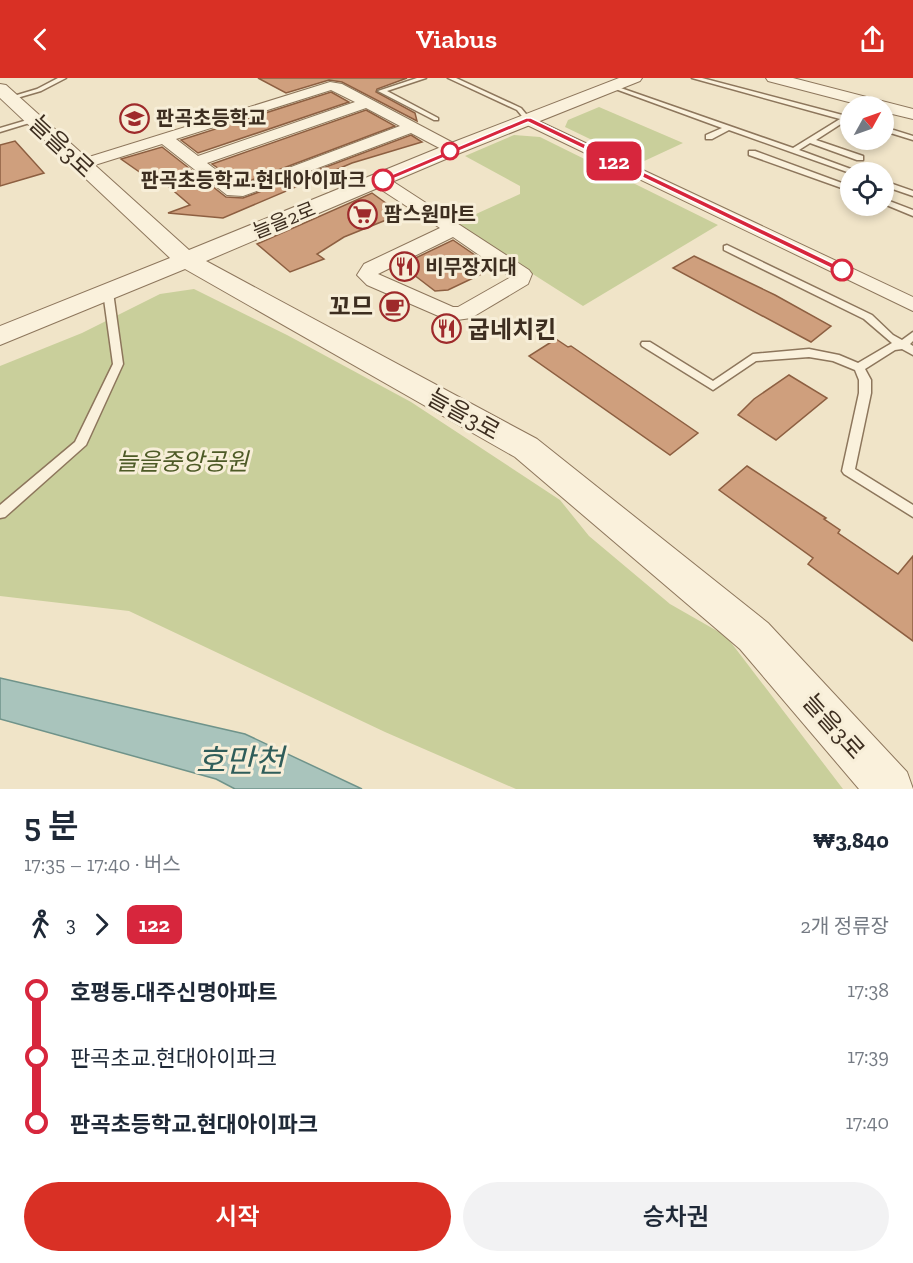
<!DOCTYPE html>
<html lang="ko">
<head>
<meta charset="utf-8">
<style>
	body { margin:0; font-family:"Zilla Slab","Noto Sans KR",serif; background:#f2f2f3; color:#1f2937; height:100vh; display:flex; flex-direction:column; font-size:22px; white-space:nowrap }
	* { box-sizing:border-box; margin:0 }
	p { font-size:20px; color:#747a83 }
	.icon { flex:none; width:33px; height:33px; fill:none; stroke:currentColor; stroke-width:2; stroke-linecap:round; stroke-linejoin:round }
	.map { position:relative; height:711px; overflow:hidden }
	.side { display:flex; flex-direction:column; background:#fff; flex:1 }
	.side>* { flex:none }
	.badge { padding:0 12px; border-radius:9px; font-size:21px; line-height:39px }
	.needle { width:39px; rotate:50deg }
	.fabs { position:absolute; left:840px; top:18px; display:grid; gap:12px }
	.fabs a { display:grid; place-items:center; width:54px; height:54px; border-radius:50%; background:#fff; box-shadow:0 3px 9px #0003; font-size:30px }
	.map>.badge { position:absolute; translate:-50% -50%; box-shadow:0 0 0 3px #fff }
	.legs { display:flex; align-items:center; gap:9px; height:66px; padding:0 24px; font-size:20px }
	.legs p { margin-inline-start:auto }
	.summary { display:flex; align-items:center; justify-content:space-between; height:102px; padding:0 24px }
	h1 { font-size:33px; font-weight:600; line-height:45px }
	.button { display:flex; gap:12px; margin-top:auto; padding:12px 24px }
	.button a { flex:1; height:69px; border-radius:36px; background:#d93025; color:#fff; font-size:24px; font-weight:600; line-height:69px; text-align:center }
	.button a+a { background:#f2f2f3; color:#1f2937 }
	ul { padding:0 24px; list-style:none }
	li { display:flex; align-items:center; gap:21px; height:66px; font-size:22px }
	li i { display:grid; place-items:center; width:9px; height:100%; margin:0 8px; background:currentColor }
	li i::after { content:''; width:15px; height:15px; margin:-8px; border:4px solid; border-radius:50%; background:#fff }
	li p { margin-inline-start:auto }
	li:first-child i { background:linear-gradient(#0000 50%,currentColor 0) }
	li:last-child i { background:linear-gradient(currentColor 50%,#0000 0) }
	header { display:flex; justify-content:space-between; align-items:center; height:78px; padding:0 24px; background:#d93025; color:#fff; font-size:27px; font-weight:600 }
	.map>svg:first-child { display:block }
</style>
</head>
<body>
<header><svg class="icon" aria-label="back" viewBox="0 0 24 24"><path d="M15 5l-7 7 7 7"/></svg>Viabus<svg class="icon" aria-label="share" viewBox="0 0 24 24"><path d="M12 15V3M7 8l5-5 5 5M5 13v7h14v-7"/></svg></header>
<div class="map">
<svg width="913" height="711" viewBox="0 0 913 711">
	<rect width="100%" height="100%" fill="#f0e4c8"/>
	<!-- green -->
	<path fill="#c9cf9b" d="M599,29L683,65L640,85L565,49L568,42Z
		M514,57L540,59L718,147L583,228L454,146L520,116V108L465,78Z
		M194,211L287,257L411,324L560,422L589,458L670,526L726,558L843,711H516L385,654L129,533L0,518V288L82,255L160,216Z"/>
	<!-- water -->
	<path fill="#a9c4bc" stroke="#6f938a" stroke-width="1.5" d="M0,600L245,656L362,711H235L216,701L0,641Z"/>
	<!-- building -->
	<path fill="#cf9f7d" stroke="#8d5f41" stroke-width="1.5" d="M258,0H407L377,11L376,14L415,35L417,43L342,4L329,2L286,15Z
		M331,14L349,24L198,75L181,62Z
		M366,32L395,48L241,106L212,86Z
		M411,57L422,64L352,85L223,140L168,135L190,127L155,97L148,100L121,81L162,69L226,119L243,120Z
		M15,63L44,95L0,108V67Z
		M372,115L401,136L344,159L317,176L324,181L290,194L257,166Z
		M453,162L488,186L490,192L448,212L435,213L401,187Z
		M694,178L775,217L831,248L811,264L673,190Z
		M556,261L568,269L571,268L698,355L670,377L529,278Z
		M789,297L827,320L776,362L738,337L754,321Z
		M747,388L826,440L824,441L840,452L838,455L898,496L913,478V563L808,486L813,480L719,412Z"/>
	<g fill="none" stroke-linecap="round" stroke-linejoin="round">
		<defs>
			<path id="service" d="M58,0H66L41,13L10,22L7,20L37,11Z
				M417,0H426L387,13L438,40V42H434L378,13Z
				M448,0H456L521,30L531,42L526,43L517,32Z
				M692,0H702L850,39V43L847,42L816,62L863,78V82H857L810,65L799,72L859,94L850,95L729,52L712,61H706V57L722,50L610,9L615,8L793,70L840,41Z
				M34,40L36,41V43L0,54V50Z
				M884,49L913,58V62L884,53Z
				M749,73H755L850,108V113L749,77Z
				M884,103L913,113V118L884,108Z
				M884,121L913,132V138L884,126Z
				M727,167L872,237L893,257L902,262L913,254V263L910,266L913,268V277L902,271L895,272L865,291L871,302V315L855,391L913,427V439L844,396L842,393L859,315V302L855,292L833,283L809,279L756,283L713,312L642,268L641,266L642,264H650L713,303L753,276L809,271L839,277L858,285L892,265L864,241L724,172V168Z
				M108,211L113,214L123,286L86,367L5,439L0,440V427L75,364L113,286L103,214Z"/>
			<path id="minor" d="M330,4L342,6L459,68L461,71L453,76L447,74L411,55L243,118L227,117L162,66L82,91L74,86L76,83ZM331,12L355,24L198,78L176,61ZM366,30L400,48L241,108H237L207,85Z
				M528,38L913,219V233L523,45L521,42Z
				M380,98L386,99L529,192L532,196L528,206L471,240L450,243L367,207L357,197L364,186L440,150L374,107L372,103L374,99ZM453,159L511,199L458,229H453L378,196Z"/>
			<path id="tertiary" d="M619,0H642L640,3L460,75L206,183L537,361L768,545L907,694L913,711H859L740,571L515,379L185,191L0,267V248L170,180L0,20V6L6,7L189,172L446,67Z
				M766,0H793L913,31V41L884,34V28H864L768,3Z"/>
		</defs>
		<!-- service casing -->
		<use href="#service" stroke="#8d765c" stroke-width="3"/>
		<!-- minor casing -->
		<use href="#minor" stroke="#8d765c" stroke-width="2"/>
		<!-- tertiary casing -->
		<use href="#tertiary" stroke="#8d765c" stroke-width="2"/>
		<!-- service -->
		<use href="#service" fill="#faf1dc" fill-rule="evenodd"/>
		<!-- minor -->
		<use href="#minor" fill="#faf1dc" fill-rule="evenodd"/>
		<!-- tertiary -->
		<use href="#tertiary" fill="#faf1dc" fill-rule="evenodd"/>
	</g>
	<!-- line-1 -->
	<path fill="#d7263d" stroke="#fff" stroke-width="1.5" d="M526,40H531L847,192L839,194L528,44L386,104L379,102Z"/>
	<!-- icons -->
	<defs>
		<symbol id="school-ring" viewBox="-11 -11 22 22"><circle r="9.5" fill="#f7eed8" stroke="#9e2a2b" stroke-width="1.5"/><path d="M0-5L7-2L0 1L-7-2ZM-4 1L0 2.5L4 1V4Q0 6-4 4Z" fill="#9e2a2b"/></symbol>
		<symbol id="supermarket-ring" viewBox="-11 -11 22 22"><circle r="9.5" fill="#f7eed8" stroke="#9e2a2b" stroke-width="1.5"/><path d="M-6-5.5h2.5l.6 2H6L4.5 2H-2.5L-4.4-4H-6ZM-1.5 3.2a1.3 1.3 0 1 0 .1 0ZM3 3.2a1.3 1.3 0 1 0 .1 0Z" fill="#9e2a2b"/></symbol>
		<symbol id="restaurant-ring" viewBox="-11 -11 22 22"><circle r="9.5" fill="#f7eed8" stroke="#9e2a2b" stroke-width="1.5"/><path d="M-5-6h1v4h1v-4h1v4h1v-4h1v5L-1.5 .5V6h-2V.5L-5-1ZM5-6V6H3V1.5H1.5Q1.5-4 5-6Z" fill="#9e2a2b"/></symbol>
		<symbol id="cafe-ring" viewBox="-11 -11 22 22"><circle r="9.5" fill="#f7eed8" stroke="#9e2a2b" stroke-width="1.5"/><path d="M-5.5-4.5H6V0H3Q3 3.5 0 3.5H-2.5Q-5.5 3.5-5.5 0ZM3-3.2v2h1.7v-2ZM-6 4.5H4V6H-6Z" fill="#9e2a2b"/></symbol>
	</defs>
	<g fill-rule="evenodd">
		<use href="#school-ring" x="118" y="24" width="33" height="33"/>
		<use href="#supermarket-ring" x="346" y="120" width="33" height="33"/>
		<use href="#restaurant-ring" x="388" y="172" width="33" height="33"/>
		<use href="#cafe-ring" x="378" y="212" width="33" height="33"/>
		<use href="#restaurant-ring" x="430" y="234" width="33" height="33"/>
	</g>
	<!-- markers -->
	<g fill="#fff" stroke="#d7263d" stroke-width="3">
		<circle cx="450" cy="73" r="8"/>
		<circle cx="383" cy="102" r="10"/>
		<circle cx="842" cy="192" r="10"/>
	</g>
	<g text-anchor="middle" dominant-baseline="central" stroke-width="6" stroke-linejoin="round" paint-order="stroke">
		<!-- far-poi labels -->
		<g font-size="20" font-weight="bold" fill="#3d2e20" stroke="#f7eed8" text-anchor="start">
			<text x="156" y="40">판곡초등학교</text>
			<text x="384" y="136">팜스원마트</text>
			<text x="425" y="189">비무장지대</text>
		</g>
		<!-- far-stop labels -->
		<g font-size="20" font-weight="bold" fill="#3d2e20" stroke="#f7eed8" text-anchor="end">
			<text x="366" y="102">판곡초등학교.현대아이파크</text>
		</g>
		<!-- far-street labels -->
		<g font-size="20" fill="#3d2e20" stroke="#f7eed8">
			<text transform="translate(284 142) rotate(-22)">늘을2로</text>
		</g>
		<!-- street labels -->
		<g font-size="24" fill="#3d2e20" stroke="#f7eed8">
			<text transform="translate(62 68) rotate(43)">늘을3로</text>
			<text transform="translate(464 336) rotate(29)">늘을3로</text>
			<text transform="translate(834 648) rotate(48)">늘을3로</text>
		</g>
		<!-- poi labels -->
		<g font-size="24" font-weight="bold" fill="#3d2e20" stroke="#f7eed8" text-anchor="end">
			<text x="373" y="228">꼬므</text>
			<text x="468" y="251" text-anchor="start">굽네치킨</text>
		</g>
		<!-- park labels -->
		<g font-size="24" font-style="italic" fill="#4d5a26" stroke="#f7eed8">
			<text x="182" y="383">늘을중앙공원</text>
		</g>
		<!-- near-water labels -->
		<g font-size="32" font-style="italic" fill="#2f5d5a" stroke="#f7eed8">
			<text x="240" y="683">호만천</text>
		</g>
	</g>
</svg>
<div class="fabs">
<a><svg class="needle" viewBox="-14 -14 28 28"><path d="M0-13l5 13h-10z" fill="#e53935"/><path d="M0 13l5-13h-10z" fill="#747a83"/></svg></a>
<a><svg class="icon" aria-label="locate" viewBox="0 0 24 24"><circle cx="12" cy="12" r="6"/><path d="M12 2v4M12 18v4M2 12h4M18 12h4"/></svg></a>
</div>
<b class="badge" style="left:614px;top:83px;background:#d7263d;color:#fff">122</b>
</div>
<section class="side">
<div class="summary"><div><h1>5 분</h1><p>17:35 – 17:40 · 버스</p></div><b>₩3,840</b></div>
<div class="legs"><svg class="icon" aria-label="walk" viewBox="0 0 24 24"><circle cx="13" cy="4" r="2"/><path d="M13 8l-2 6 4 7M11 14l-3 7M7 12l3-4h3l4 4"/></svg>3<svg class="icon" aria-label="forward" viewBox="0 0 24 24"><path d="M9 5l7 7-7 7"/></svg><b class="badge" style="background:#d7263d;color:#fff">122</b><p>2개 정류장</p></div>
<ul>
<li><i style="color:#d7263d"></i><b>호평동.대주신명아파트</b><p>17:38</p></li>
<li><i style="color:#d7263d"></i><span>판곡초교.현대아이파크</span><p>17:39</p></li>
<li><i style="color:#d7263d"></i><b>판곡초등학교.현대아이파크</b><p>17:40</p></li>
</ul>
<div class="button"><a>시작</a><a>승차권</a></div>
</section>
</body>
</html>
